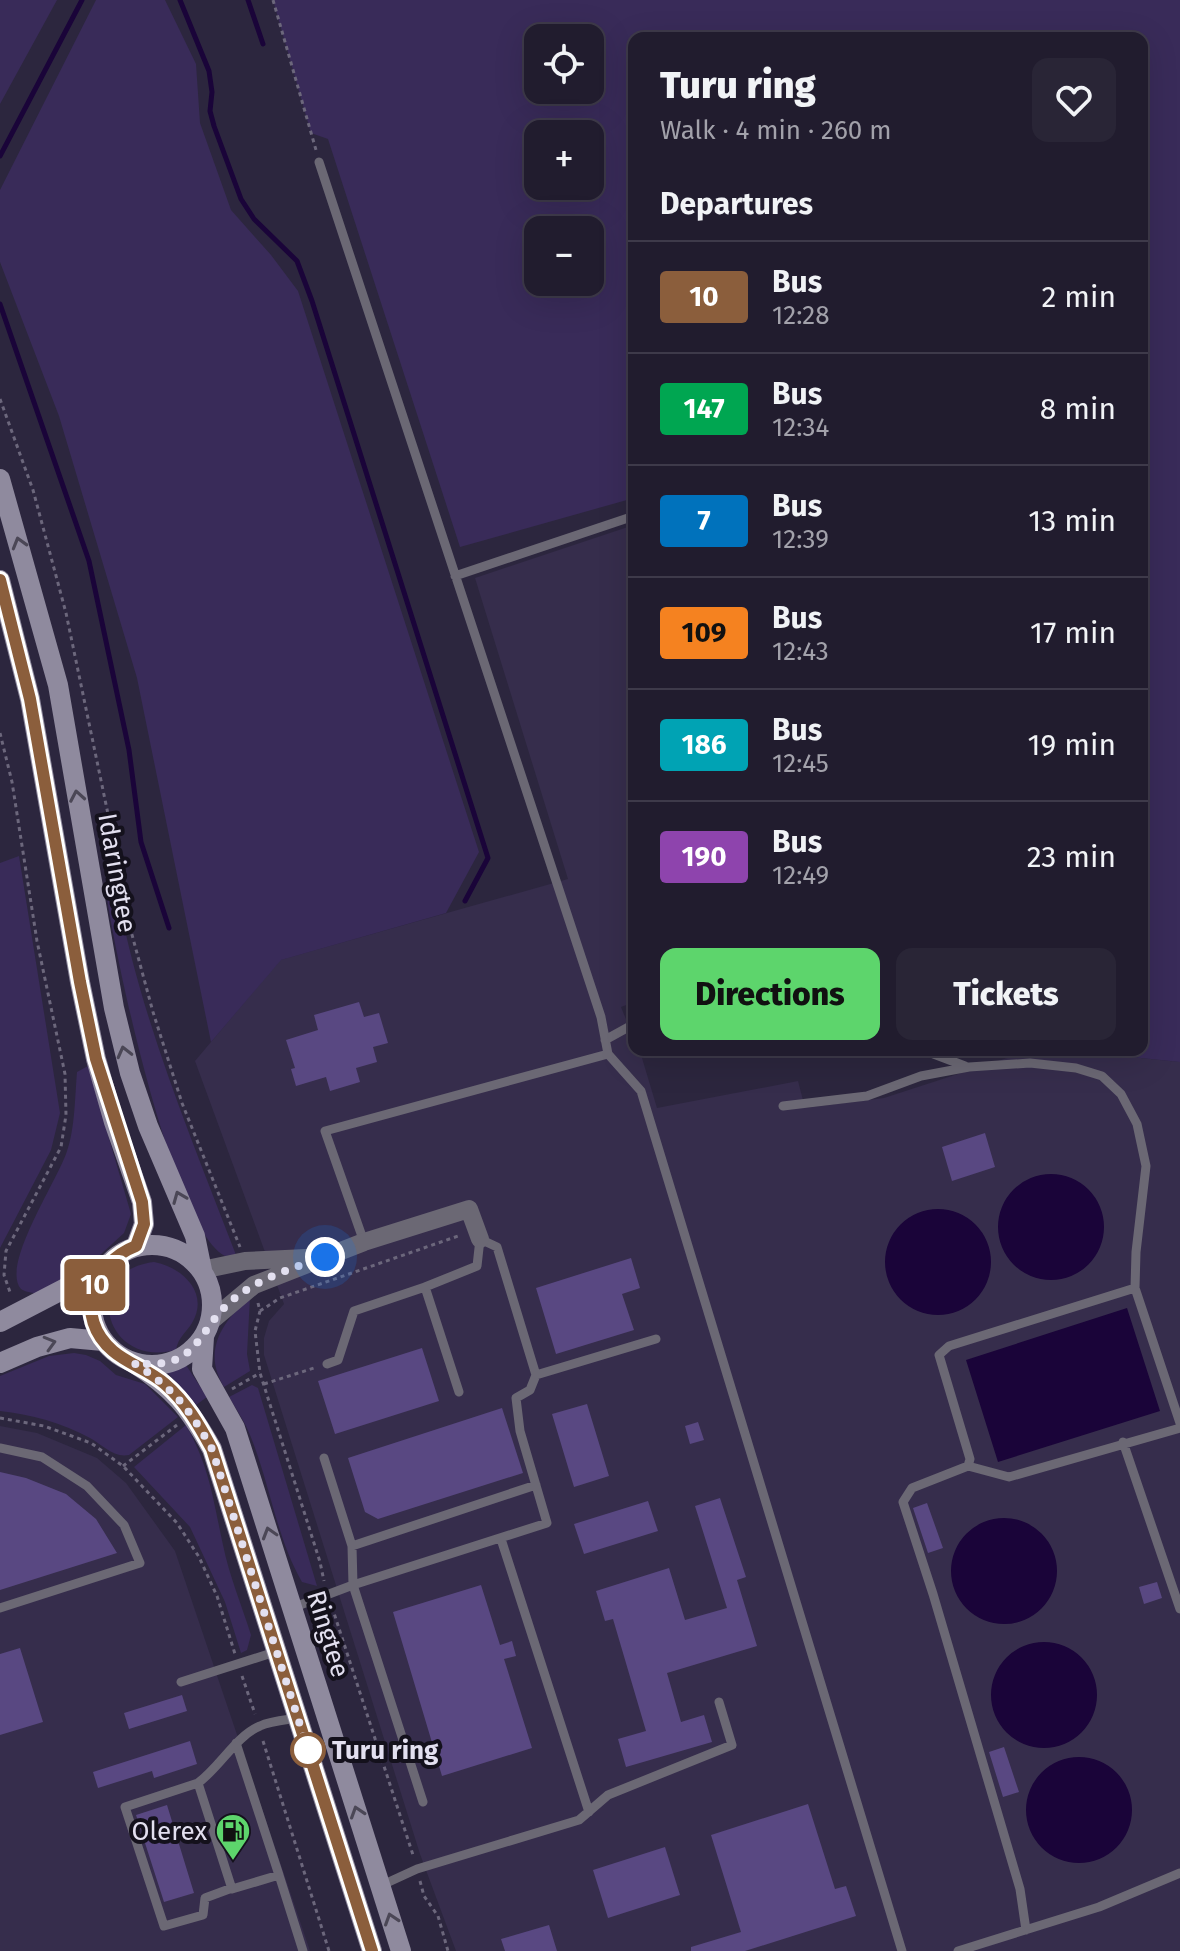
<!DOCTYPE html>
<html lang="en">
<head>
<meta charset="utf-8">
<style>
	body { margin:0; font-family:"Fira Sans",sans-serif; background:#292536; color:#f1f3f6; height:100vh; display:flex; flex-direction:column; font-size:30px; white-space:nowrap }
	* { box-sizing:border-box; margin:0 }
	p { font-size:26px; color:#a2a1aa }
	.icon { flex:none; width:44px; height:44px; fill:none; stroke:currentColor; stroke-width:2; stroke-linecap:round; stroke-linejoin:round }
	.map { position:relative; flex:1; overflow:hidden }
	.details { position:absolute; left:628px; top:32px; width:520px; height:1024px; display:flex; flex-direction:column; background:#211c2e; border-radius:16px; box-shadow:0 8px 32px #0002,0 0 0 2px #3e3a4a }
	.details>* { flex:none }
	.badge { padding:0 16px; border-radius:6px; font-size:28px; line-height:52px }
	.tools { position:absolute; left:524px; top:24px; display:grid; gap:16px }
	.tools a { display:grid; place-items:center; width:80px; height:80px; border-radius:16px; background:#211c2e; box-shadow:0 8px 32px #0002,0 0 0 2px #3e3a4a; font-size:40px }
	.you { position:absolute; width:40px; height:40px; margin:-20px; border:6px solid #fff; border-radius:50%; background:#1a73e8; box-shadow:0 0 0 12px #1a73e833 }
	.map>.badge { position:absolute; translate:-50% -50%; box-shadow:0 0 0 4px #fff }
	h2 { padding:0 32px; font-size:30px; line-height:72px }
	.round { display:grid; place-items:center; flex:none; width:84px; height:84px; border-radius:16px; background:#292536 }
	.overview { display:flex; align-items:center; justify-content:space-between; height:136px; padding:0 32px }
	h1 { font-size:38px; font-weight:800; line-height:60px }
	.action { display:flex; gap:16px; margin-top:auto; padding:16px 32px }
	.action a { flex:1; height:92px; border-radius:16px; background:#5dd56c; color:#111; font-size:32px; font-weight:800; line-height:92px; text-align:center }
	.action a+a { background:#292536; color:#f1f3f6 }
	ul { padding:0; list-style:none }
	li { display:flex; align-items:center; gap:24px; height:112px; padding:0 32px; border-top:2px solid #3e3a4a }
	li div { flex:1 }
	li b { display:block; font-size:30px }
	li em { font-style:normal }
	li .badge { min-width:88px; font-weight:700; text-align:center }
	.map>svg:first-child { display:block }
</style>
</head>
<body>
<div class="map">
<svg width="1180" height="1951" viewBox="0 0 1180 1951">
	<rect width="100%" height="100%" fill="#2c263e"/>
	<!-- built -->
	<path fill="#362d4c" d="M634,525V1002L621,1007L634,1039V1050H639L642,1058L657,1108L798,1081L805,1108L884,1098L1032,1050H1063L1180,1062V1951H456L420,1854L264,1355V1338L269,1321L284,1304L195,1061L280,960L568,879L475,578Z
		M0,1426L37,1433L97,1458L126,1483L175,1551L310,1951H0Z"/>
	<!-- green -->
	<path fill="#392b59" fill-rule="evenodd" d="M0,0H57L0,104Z
		M96,0H165L196,64L200,123L231,210L271,255L298,291L479,852L446,913L281,960L211,1042L137,678L59,416L0,262V190Z
		M273,0H1180V1062L1063,1050H1142V38H634V498L460,547L328,139L311,133ZM590,38V90H538V38ZM538,134H590V186H538ZM538,230H590V282H538Z
		M19,856L60,1113L51,1150L0,1248V863Z
		M118,897C142,1022 191,1137 236,1255L225,1256C173,1229 116,960 107,898Z
		M88,1066L131,1214L124,1233L100,1255L39,1294C34,1293 25,1292 21,1289C0,1266 59,1178 67,1151C75,1129 75,1095 77,1072Z
		M154,1262C182,1267 210,1293 192,1323C186,1333 178,1337 176,1350C102,1369 81,1270 154,1262Z
		M250,1297L247,1354L250,1371L224,1387C202,1351 222,1322 250,1297Z
		M74,1353L86,1355L100,1361L116,1375L145,1384L178,1417L129,1455C113,1458 103,1445 90,1438C63,1423 30,1414 0,1411V1376L49,1356Z
		M186,1365L207,1397L196,1405L167,1372Z
		M252,1385L258,1388L317,1586L302,1582C276,1537 270,1483 250,1435C245,1422 236,1409 229,1397Z
		M186,1425C210,1468 213,1499 223,1545C229,1575 242,1606 251,1635L247,1650L241,1653L225,1602L190,1527L134,1467Z"/>
	<!-- water -->
	<path fill="#1a0439" d="M998 1227a53 53 0 1 1 106 0a53 53 0 1 1-106 0Z
		M885 1262a53 53 0 1 1 106 0a53 53 0 1 1-106 0Z
		M1127,1308L1160,1411L998,1462L966,1360Z
		M951 1571a53 53 0 1 1 106 0a53 53 0 1 1-106 0Z
		M991 1695a53 53 0 1 1 106 0a53 53 0 1 1-106 0Z
		M1026 1810a53 53 0 1 1 106 0a53 53 0 1 1-106 0Z"/>
	<g fill="none" stroke-linecap="round" stroke-linejoin="round">
		<!-- stream -->
		<path stroke="#1a0439" stroke-width="5" d="M180,0L209,71L212,92L210,111L214,126L241,199L254,219L297,261L312,301L488,858L465,901
			M248,0L263,44
			M0,156L82,0
			M0,304L89,561L129,750L141,842L169,928"/>
	</g>
	<!-- building -->
	<path fill="#594882" d="M359,1002L364,1017L379,1013L388,1043L373,1047L377,1062L356,1068L360,1082L330,1091L326,1077L296,1086L291,1069L295,1068L286,1040L318,1030L314,1015Z
		M985,1133L995,1167L952,1181L942,1147Z
		M631,1258L640,1288L622,1294L634,1330L556,1354L536,1288Z
		M422,1348L439,1401L335,1434L318,1381Z
		M587,1404L609,1476L574,1487L552,1414Z
		M502,1408L523,1473L378,1519L365,1512L348,1458Z
		M698,1422L704,1440L690,1444L685,1426Z
		M0,1472L26,1478L66,1494L96,1519L117,1553L0,1590Z
		M720,1498L746,1577L737,1580L757,1646L667,1673L681,1722L704,1715L712,1742L626,1767L618,1739L646,1731L613,1619L605,1621L596,1591L669,1568L685,1620L727,1608L695,1506Z
		M648,1501L658,1531L584,1554L574,1524Z
		M927,1503L943,1548L928,1553L913,1508Z
		M1157,1582L1162,1598L1144,1604L1139,1587Z
		M481,1585L500,1645L512,1641L516,1656L504,1659L532,1748L442,1776L393,1612Z
		M20,1648L43,1722L0,1735V1654Z
		M182,1695L187,1711L129,1729L124,1713Z
		M190,1741L197,1764L154,1778L152,1771L98,1788L93,1772Z
		M1004,1747L1019,1792L1003,1797L989,1752Z
		M808,1804L835,1889L846,1886L856,1916L745,1951H691V1947L741,1932L711,1835Z
		M167,1805L194,1893L164,1902L136,1815Z
		M665,1847L680,1895L608,1918L593,1870Z
		M549,1925L557,1951H505L501,1939Z"/>
	<g fill="none" stroke-linecap="round" stroke-linejoin="round">
		<!-- path -->
		<path stroke="#6c677c" stroke-width="3" stroke-dasharray="4 4" stroke-linecap="butt" d="M273,0L316,150
			M0,399L33,490L66,613L108,814L125,909L153,1012L182,1103L240,1247
			M0,733L12,782L37,941L65,1074L66,1115L61,1147L6,1251L4,1275L11,1295
			M258,1303L260,1311L255,1331L260,1373L320,1562L324,1581
			M260,1311L280,1298L461,1235
			M264,1384L314,1368
			M232,1389L260,1373
			M0,1418L44,1426L91,1443L123,1466L177,1523L199,1557L217,1596L235,1654
			M123,1466L177,1425
			M332,1607L414,1858
			M242,1676L255,1714
			M263,1741L329,1951
			M420,1881L424,1896L438,1916L448,1951"/>
		<!-- service -->
		<path stroke="#6b6874" stroke-width="9" d="M319,162L601,1017L608,1054
			M455,576L634,516
			M605,1040L634,1024
			M923,1050L965,1066
			M783,1106L867,1096L921,1076L969,1067L1030,1063L1076,1068L1102,1076L1121,1094L1137,1124L1146,1166L1136,1252L1135,1288
			M364,1242L325,1131L608,1054L641,1091L902,1951
			M327,1364L338,1360L354,1311L425,1287
			M459,1392L425,1287L477,1266L480,1239L497,1247L536,1375
			M1123,1442L1180,1609
			M0,1448L42,1457L87,1486L124,1525L140,1563L0,1608
			M324,1458L352,1546L353,1585L423,1802
			M968,1466L970,1459L939,1355L949,1346L1135,1288L1180,1423
			M501,1539L589,1812
			M352,1546L536,1485
			M292,1608L353,1585L547,1523L520,1431L516,1398L530,1390L536,1375L656,1339
			M181,1682L278,1651
			M236,1743L279,1875L232,1889L198,1783C220,1767 236,1736 260,1726C271,1721 286,1720 298,1718
			M198,1783L125,1807L164,1926L203,1915L205,1898L232,1888
			M279,1875L303,1951
			M380,1886L417,1869L579,1820L608,1795L732,1745L719,1702
			M1026,1930L1020,1889L933,1594L903,1502L912,1488L968,1466L1009,1477L1180,1428
			M958,1951L1099,1907L1180,1873"/>
		<!-- minor -->
		<path stroke="#6b6874" stroke-width="18" d="M202,1270L245,1261L306,1258
			M211,1321L254,1285L364,1242L469,1209L480,1239"/>
		<!-- secondary -->
		<path stroke="#8f8a9e" stroke-width="20" d="M0,479L58,685L114,1008L130,1073L148,1126L195,1236L202,1270
			M0,580L30,699L80,982L96,1059L114,1122L142,1202L144,1224L136,1246
			M92 1305a60 60 0 1 1 120 0a60 60 0 1 1-120 0Z
			M0,1322L104,1268
			M204,1337L202,1369L235,1428L401,1951
			M0,1363L37,1347L70,1338L103,1341
			M134,1363C174,1389 189,1408 212,1449L372,1951"/>
	</g>
	<!-- one-way arrows -->
	<defs><path id="oneway-chevron" d="M-2-3.5L2.5 0L-2 3.5" fill="none" stroke-width="1.6" stroke-linecap="round" stroke-linejoin="round" transform="scale(2)"/></defs>
	<g stroke="#4b4756">
		<use href="#oneway-chevron" transform="translate(19 543) rotate(-106)"/>
		<use href="#oneway-chevron" transform="translate(77 796) rotate(-100)"/>
		<use href="#oneway-chevron" transform="translate(124 1052) rotate(-104)"/>
		<use href="#oneway-chevron" transform="translate(179 1197) rotate(-112)"/>
		<use href="#oneway-chevron" transform="translate(50 1343) rotate(-16)"/>
		<use href="#oneway-chevron" transform="translate(269 1533) rotate(-107)"/>
		<use href="#oneway-chevron" transform="translate(357 1812) rotate(-108)"/>
		<use href="#oneway-chevron" transform="translate(391 1919) rotate(-108)"/>
	</g>
	<g fill="none" stroke-linecap="round" stroke-linejoin="round">
		<defs>
			<path id="line" d="M0,580L30,699L80,982L96,1059L142,1202L144,1224L136,1246C92,1263 73,1317 113,1351C128,1364 149,1370 165,1384C186,1402 199,1425 212,1449L372,1951"/>
		</defs>
		<!-- line casing -->
		<use href="#line" stroke="#fff" stroke-width="18"/>
		<!-- line -->
		<use href="#line" stroke="#8b5e3c" stroke-width="12"/>
		<!-- walk -->
		<path stroke="#e3e0f0" stroke-width="8" stroke-dasharray="0 14.4" d="M308,1750L212,1449C189,1408 174,1389 134,1363C201,1371 194,1331 235,1298C261,1277 294,1268 325,1257"/>
	</g>
	<!-- icons -->
	<defs>
		<symbol id="fuel-pin" viewBox="-11 -11 22 30"><path d="M0 17L-7.5 6A9.5 9.5 0 1 1 7.5 6Z" fill="#5dd56c" stroke="#14111c"/><path d="M-5.5-6h7V0h2V4h1.3V-2.5L3-4.5l.8-.8L6-3V5H2.5V1h-1V6h-7ZM-4.2-4.7v3.2H.2V-4.7Z" fill="#111"/></symbol>
	</defs>
	<g fill-rule="evenodd">
		<use href="#fuel-pin" x="213" y="1811" width="40" height="54"/>
	</g>
	<!-- markers -->
	<circle fill="#fff" stroke="#8b5e3c" stroke-width="4" cx="308" cy="1750" r="16"/>
	<g text-anchor="middle" dominant-baseline="central" stroke-width="8" stroke-linejoin="round" paint-order="stroke">
		<!-- street labels -->
		<g font-size="26" fill="#e3e0f0" stroke="#14111c">
			<text transform="translate(117 873) rotate(80)">Idaringtee</text>
			<text transform="translate(328 1634) rotate(73)">Ringtee</text>
		</g>
		<!-- stop labels -->
		<g font-size="26" font-weight="bold" fill="#e3e0f0" stroke="#14111c" text-anchor="start">
			<text x="332" y="1750">Turu ring</text>
		</g>
		<!-- poi labels -->
		<g font-size="26" fill="#e3e0f0" stroke="#14111c" text-anchor="end">
			<text x="207" y="1831">Olerex</text>
		</g>
	</g>
</svg>
<div class="tools">
<a><svg class="icon" aria-label="locate" viewBox="0 0 24 24"><circle cx="12" cy="12" r="6"/><path d="M12 2v4M12 18v4M2 12h4M18 12h4"/></svg></a>
<a>+</a>
<a>−</a>
</div>
<div class="you" style="left:325px;top:1257px"></div>
<b class="badge" style="left:95px;top:1285px;background:#8b5e3c;color:#fff">10</b>
<section class="details">
<div class="overview"><div><h1>Turu ring</h1><p>Walk · 4 min · 260 m</p></div><a class="round"><svg class="icon" aria-label="heart" viewBox="0 0 24 24"><path d="M12 20l-8-8c-3-5 5-10 8-4 3-6 11-1 8 4z"/></svg></a></div>
<h2>Departures</h2>
<ul>
<li><span class="badge" style="background:#8b5e3c;color:#fff">10</span><div><b>Bus</b><p>12:28</p></div><em>2 min</em></li>
<li><span class="badge" style="background:#00a651;color:#fff">147</span><div><b>Bus</b><p>12:34</p></div><em>8 min</em></li>
<li><span class="badge" style="background:#0072bc;color:#fff">7</span><div><b>Bus</b><p>12:39</p></div><em>13 min</em></li>
<li><span class="badge" style="background:#f58220;color:#111">109</span><div><b>Bus</b><p>12:43</p></div><em>17 min</em></li>
<li><span class="badge" style="background:#00a3b4;color:#fff">186</span><div><b>Bus</b><p>12:45</p></div><em>19 min</em></li>
<li><span class="badge" style="background:#8e44ad;color:#fff">190</span><div><b>Bus</b><p>12:49</p></div><em>23 min</em></li>
</ul>
<div class="action"><a>Directions</a><a>Tickets</a></div>
</section>
</div>
</body>
</html>
